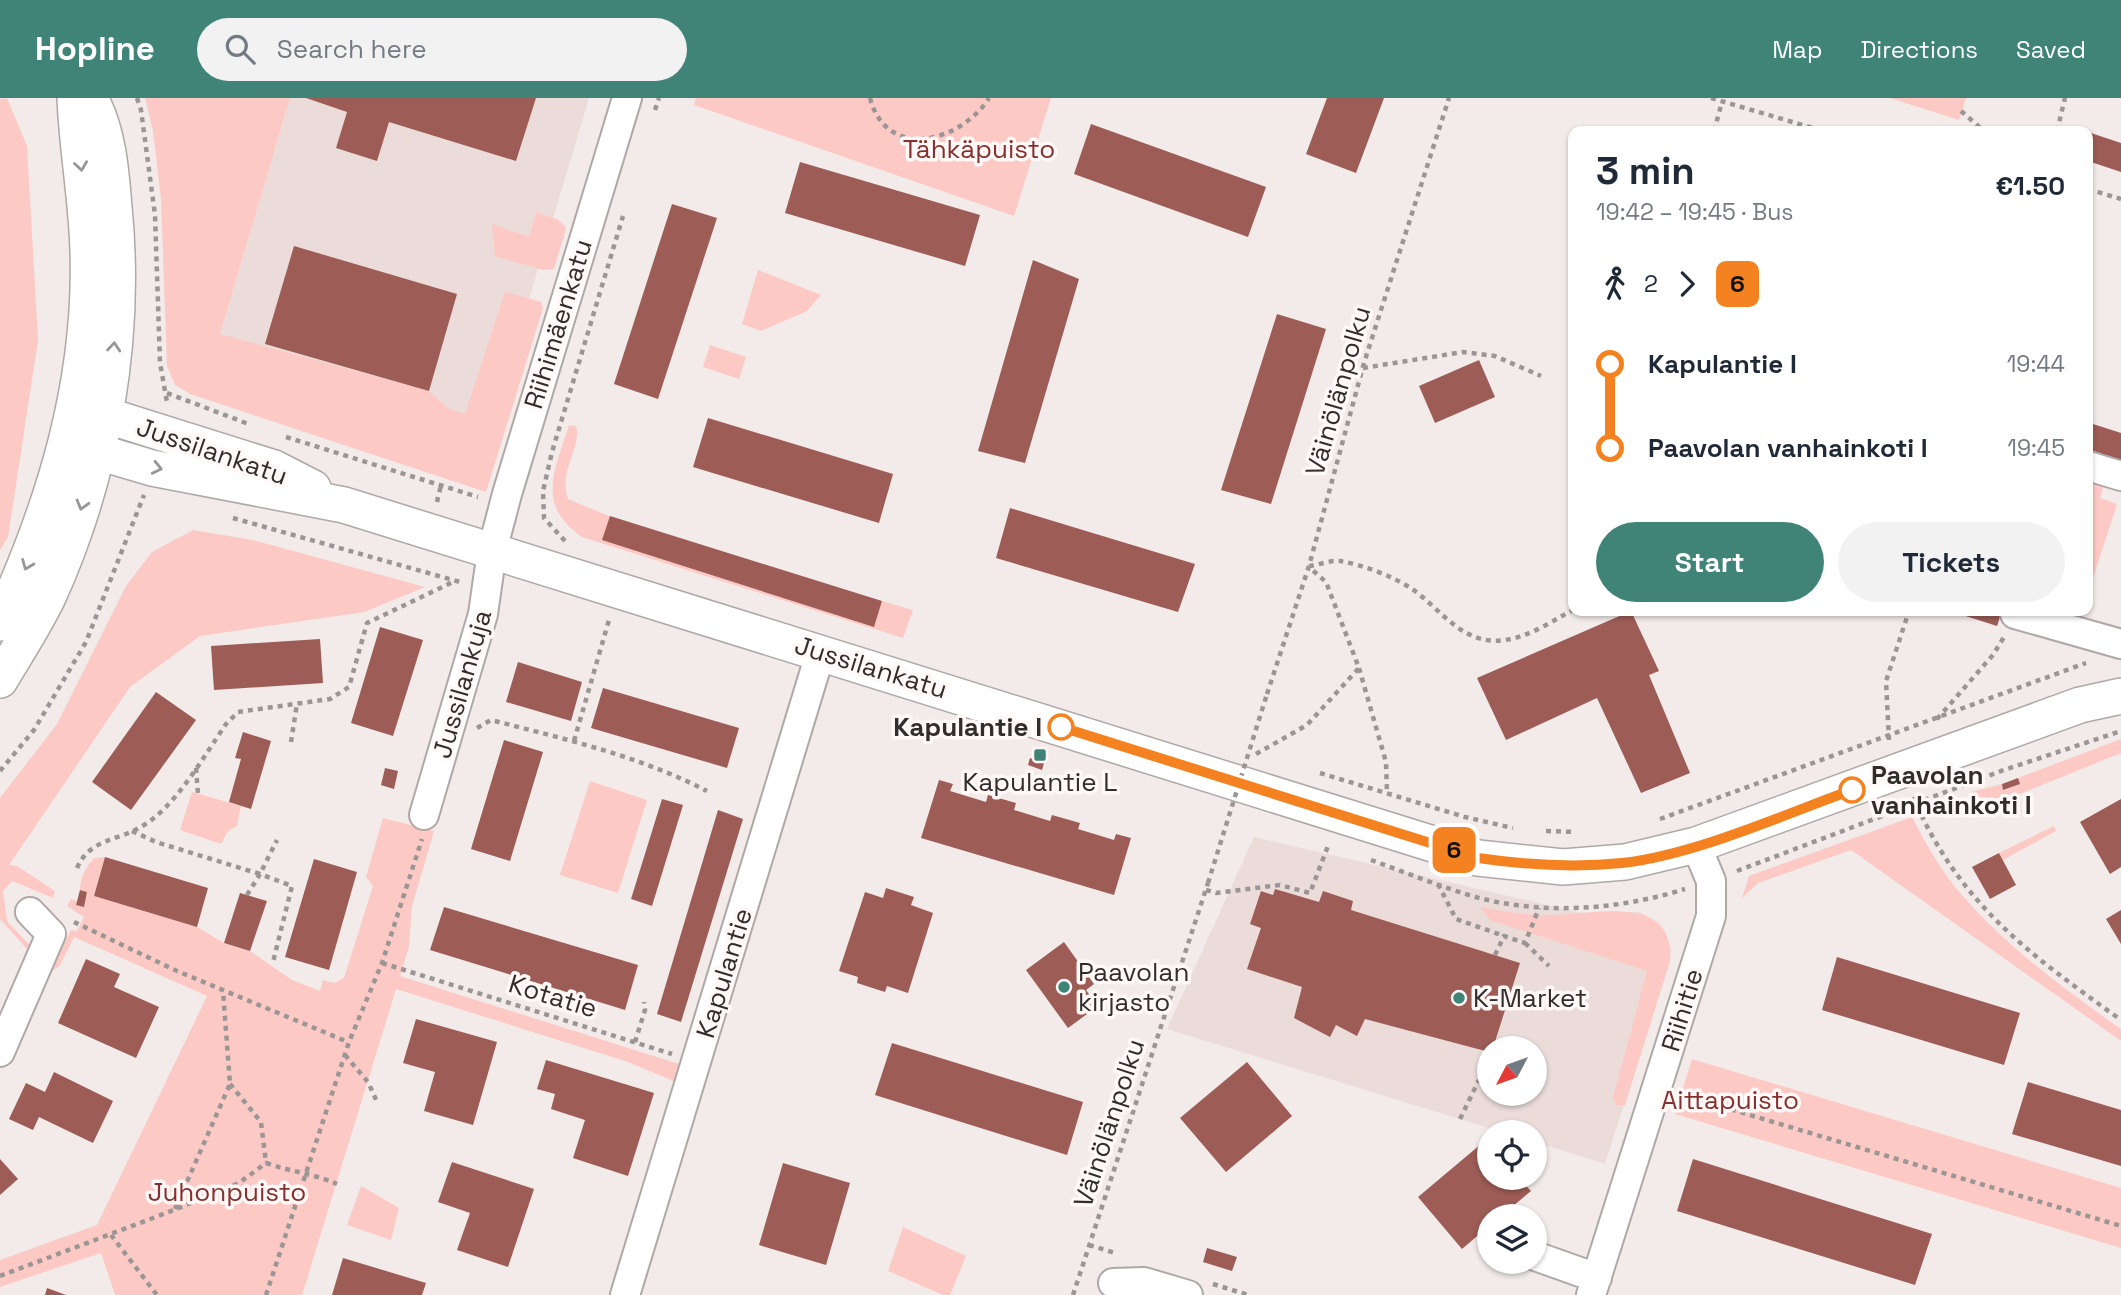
<!DOCTYPE html>
<html lang="en">
<head>
<meta charset="utf-8">
<style>
	body { margin:0; font-family:"Space Grotesk",sans-serif; background:#f2f2f3; color:#1f2937; height:100vh; display:flex; flex-direction:column; font-size:26px; white-space:nowrap }
	* { box-sizing:border-box; margin:0 }
	p { font-size:23px; color:#747a83 }
	.icon { flex:none; width:38px; height:38px; fill:none; stroke:currentColor; stroke-width:2; stroke-linecap:round; stroke-linejoin:round }
	.map { position:relative; flex:1; overflow:hidden }
	.sheet { position:absolute; left:1568px; top:28px; width:525px; height:490px; display:flex; flex-direction:column; background:#fff; border-radius:14px; box-shadow:0 2px 5px #0004 }
	.sheet>* { flex:none }
	.badge { padding:0 14px; border-radius:10px; font-size:24px; line-height:46px }
	.needle { width:46px; rotate:229deg }
	.buttons { position:absolute; left:1477px; top:938px; display:grid; gap:14px }
	.buttons a { display:grid; place-items:center; width:70px; height:70px; border-radius:50%; background:#fff; box-shadow:0 2px 5px #0004; font-size:35px }
	.map>.badge { position:absolute; translate:-50% -50%; box-shadow:0 0 0 4px #fff }
	.legs { display:flex; align-items:center; gap:10px; height:77px; padding:0 28px; font-size:23px }
	.legs p { margin-inline-start:auto }
	.head { display:flex; align-items:center; justify-content:space-between; height:119px; padding:0 28px }
	h1 { font-size:38px; font-weight:700; line-height:52px }
	.primary-button { display:flex; gap:14px; margin-top:auto; padding:14px 28px }
	.primary-button a { flex:1; height:80px; border-radius:42px; background:#408478; color:#fff; font-size:28px; font-weight:700; line-height:80px; text-align:center }
	.primary-button a+a { background:#f2f2f3; color:#1f2937 }
	ul { padding:0 28px; list-style:none }
	li { display:flex; align-items:center; gap:24px; height:84px; font-size:26px }
	li i { display:grid; place-items:center; width:10px; height:100%; margin:0 9px; background:currentColor }
	li i::after { content:''; width:18px; height:18px; margin:-9px; border:5px solid; border-radius:50%; background:#fff }
	li p { margin-inline-start:auto }
	li:first-child i { background:linear-gradient(#0000 50%,currentColor 0) }
	li:last-child i { background:linear-gradient(currentColor 50%,#0000 0) }
	header { display:flex; align-items:center; gap:42px; box-sizing:border-box; height:98px; padding:0 35px; background:#408478; color:#fff }
	header strong { font-size:33px }
	nav { display:flex; gap:38px; margin-inline-start:auto; font-size:24px }
	.search { width:490px; height:63px; background:#f2f2f3; display:flex; align-items:center; gap:18px; box-sizing:border-box; padding:0 24px; border-radius:38px; color:#747a83; font-size:26px }
	.map>svg:first-child { display:block }
</style>
</head>
<body>
<header>
<strong>Hopline</strong>
<div class="search"><svg class="icon" aria-label="search" viewBox="0 0 24 24"><circle cx="10" cy="10" r="6"/><path d="M15 15l6 6"/></svg>Search here</div>
<nav><a>Map</a><a>Directions</a><a>Saved</a></nav>
</header>
<div class="map">
<svg width="2121" height="1197" viewBox="0 0 2121 1197">
	<rect width="100%" height="100%" fill="#f2ebea"/>
	<!-- built -->
	<path fill="#ebdcda" fill-rule="evenodd" d="M290,0H589L487,342L214,256Z
		M1254,739L1586,816L1640,814L1657,824L1666,835L1671,851L1670,863L1605,1066L1535,1044V1034H1502L1167,931ZM1489,950H1535V996H1489Z"/>
	<!-- green -->
	<path fill="#fdc9c4" d="M7,0L27,48L38,242L8,439L0,452V1Z
		M145,0H290L220,236L429,293L447,310L465,316L505,194L541,204L543,210L486,394L190,296L175,287L167,268L161,101L153,33Z
		M696,0H1051L1014,118L694,7Z
		M1890,0H1966L1959,22Z
		M536,114L559,122L566,130L554,171L543,172L495,158L492,126L529,139Z
		M758,172L821,197L807,213L761,233L742,226Z
		M710,247L746,259L739,281L703,269Z
		M569,327L576,328C582,350 558,372 568,401L874,528L882,503L913,512L903,540L582,439C535,406 555,373 569,327Z
		M2088,381L2104,386L2100,400L2117,406L2088,496Z
		M193,432L253,442L425,489L364,514L200,538L130,589L9,767L17,768L55,793L53,800L12,783L3,793L7,823L33,851L26,850L0,821V700L57,626L126,488L152,454Z
		M2121,641V655L1995,706H1984L1972,698L1971,694L2002,686L2004,692L2020,686L2018,680Z
		M590,683L647,702L618,795L560,777Z
		M192,694L241,708L237,728L228,733L221,746L180,732Z
		M1912,719C1926,746 1941,773 1961,796C2006,848 2065,892 2121,931V943L1851,752L1758,785L1742,800L1749,778Z
		M383,720L434,733L412,808L409,849L400,878L679,966L682,968L676,984L625,963L396,891L302,1197H115L101,1155L0,1189V1162L97,1127L207,898L74,839L60,867L46,879L71,832L77,833L84,819L67,808L71,801L77,803L76,807L84,809L87,794L80,792C80,779 86,769 94,760L105,759L94,798L197,829L224,845L250,853L292,882L320,893L323,882L334,885L344,880L373,788L366,779Z
		M2054,728L2056,733L2003,762L1999,755Z
		M1480,809C1501,813 1523,817 1545,817C1589,818 1675,792 1670,863L1625,1007H1616L1613,1000L1647,873L1490,822Z
		M1692,961L2121,1090V1150L1675,1016Z
		M361,1088L399,1110L391,1142L347,1127Z
		M903,1129L966,1158L950,1197H943L888,1173Z"/>
	<!-- building -->
	<path fill="#9d5c56" d="M306,0H536L516,63L389,24L377,63L336,50L347,14Z
		M1327,0H1384L1356,75L1306,56Z
		M1091,26L1266,89L1248,139L1074,76Z
		M2088,34L2121,45V74L2088,63Z
		M800,64L980,117L965,168L785,115Z
		M672,106L717,120L658,301L614,286Z
		M294,148L457,196L429,293L265,246Z
		M1033,162L1079,181L1025,365L978,353Z
		M1277,216L1326,231L1271,406L1221,392Z
		M1479,262L1495,299L1435,325L1419,288Z
		M708,320L893,376L879,425L693,369Z
		M2093,326L2121,335V362L2088,351Z
		M1010,410L1195,466L1178,514L996,460Z
		M610,418L882,503L874,529L602,442Z
		M1631,513L1659,573L1649,577L1690,675L1641,695L1597,600L1506,642L1477,580Z
		M1950,513H2002L1997,528Z
		M380,529L423,542L393,638L351,625Z
		M320,541L323,585L214,592L211,548Z
		M518,564L582,584L571,623L506,604Z
		M603,590L739,630L727,670L591,630Z
		M156,594L196,622L131,712L92,684Z
		M243,634L271,643L251,711L229,704L241,661L235,660Z
		M504,642L543,654L510,763L471,751Z
		M1030,660L1044,665L1042,672L1028,667Z
		M385,670L398,673L394,691L381,687Z
		M2018,680L2020,686L2003,692L2002,686Z
		M939,682L953,686L950,693L986,704L988,697L1016,705L1014,712L1050,723L1052,717L1080,725L1078,731L1114,742L1116,736L1131,740L1114,797L921,740Z
		M662,701L683,707L652,808L631,801Z
		M2121,701V769L2110,776L2080,724Z
		M718,712L743,721L681,924L657,916Z
		M1999,755L2016,787L1990,801L1972,769Z
		M105,759L208,790L197,829L94,798Z
		M314,761L357,774L329,872L285,859Z
		M886,790L914,799L911,807L933,815L908,895L887,888L885,894L857,885L858,879L839,873L865,794L883,800Z
		M1275,791L1319,804L1323,793L1353,803L1351,812L1520,865L1493,950H1489V954L1365,921L1357,938L1336,927L1330,939L1294,920L1302,889L1247,871L1261,830L1250,826L1261,793L1273,797Z
		M80,792L87,794L84,809L76,807Z
		M240,795L267,803L250,853L224,845Z
		M444,809L638,867L625,912L430,852Z
		M2121,812V846L2106,821Z
		M1064,844L1094,886L1086,892L1098,908L1068,930L1026,872Z
		M1837,859L2020,915L2004,967L1822,912Z
		M86,861L120,876L114,889L159,909L136,960L58,925Z
		M416,921L497,944L473,1027L424,1013L435,974L403,965Z
		M892,945L1083,1004L1067,1057L875,997Z
		M546,962L654,995L628,1078L573,1060L585,1022L551,1011L555,996L537,991Z
		M1247,964L1292,1018L1226,1074L1180,1020Z
		M54,974L113,1003L93,1045L39,1019L33,1032L9,1021L26,985L45,994Z
		M2028,984L2121,1012V1068L2012,1036Z
		M1487,1041L1489,1080H1519L1531,1093L1501,1118H1489V1128L1462,1151L1418,1099Z
		M0,1061L18,1081L0,1097Z
		M1693,1061L1932,1136L1915,1187L1677,1113Z
		M452,1064L534,1091L508,1169L457,1152L470,1115L438,1104Z
		M783,1065L850,1085L826,1167L759,1147Z
		M1207,1150L1237,1159L1232,1173L1203,1164Z
		M343,1160L426,1185L422,1197H332Z
		M47,1190L66,1197H45Z"/>
	<g fill="none" stroke-linecap="round" stroke-linejoin="round">
		<defs>
			<path id="minor" d="M2088,368L2121,378
				M2015,516L2121,546
				M424,717L483,516L492,453L507,396L627,0
				M0,954L51,836L30,814
				M1535,1158L1597,1180
				M1113,1185L1144,1184L1188,1197
				M625,1197L821,553
				M1591,1197L1711,818V783L1696,747"/>
			<path id="major" d="M86,311L274,370L313,390
				M68,345L152,370L344,407L1478,760L1563,769L1625,764L1696,747L2080,607L2121,598
				M0,525C54,408 92,285 88,154C87,103 77,52 75,0
				M0,582C16,555 34,528 48,499C103,378 127,241 114,109C111,72 108,32 90,0"/>
		</defs>
		<!-- minor casing -->
		<use href="#minor" stroke="#afa8a7" stroke-width="32"/>
		<!-- major casing -->
		<use href="#major" stroke="#afa8a7" stroke-width="38"/>
		<!-- path -->
		<path stroke="#9b9695" stroke-width="4.5" stroke-dasharray="5 5" stroke-linecap="butt" d="M137,0L141,12L155,117L160,265L167,304
			M870,0C887,64 961,44 989,0
			M1711,0L1823,33
			M655,12L659,0
			M1961,13L1984,33
			M1714,33L1722,4
			M2057,33L2065,0
			M2088,91L2121,101
			M1363,270L1463,254L1495,258L1541,278
			M167,295L251,327
			M286,339L478,399
			M437,404L441,387
			M233,420L460,484
			M565,443L544,420L543,393L552,354L623,118
			M1309,468C1318,467 1331,462 1340,463C1364,467 1395,479 1415,493C1443,514 1464,548 1505,542C1529,539 1552,523 1573,512
			M1359,570L1386,664L1387,695
			M1267,596L1309,468L1364,265L1449,0
			M1937,621L1993,557L2004,539
			M477,630L491,622C565,641 639,658 707,693
			M1889,642L1886,583L1909,513
			M574,643L609,522
			M291,644L297,606
			M1256,656L1307,627L1359,570L1326,484L1309,469
			M196,670L198,696
			M0,673L34,632L86,544L144,397
			M1320,675L1465,719L1513,730
			M1913,699C1960,807 2028,855 2121,922
			M1660,721L2086,565
			M132,733L156,744L260,776L277,742
			M1546,733L1576,734
			M1371,762C1408,775 1445,791 1483,801C1550,817 1621,811 1685,791
			M77,770C89,742 115,743 139,730C174,712 204,658 226,626L238,614L330,601L349,589L367,525L455,483
			M1737,773L2001,673L2121,633
			M1438,786L1456,821L1504,838
			M1206,792L1216,795L1280,787L1310,795L1328,748
			M247,797L260,776L292,788L273,864
			M74,824L177,873L348,944
			M1525,845L1549,868
			M1495,857L1504,838L1525,845L1539,810
			M382,865L672,956
			M635,944L645,912L644,904
			M345,957L368,984L378,1006
			M230,986L261,1024L266,1065
			M1683,997L2121,1128
			M1460,1021L1479,982
			M175,1111L230,986L223,893
			M111,1137L157,1197
			M1089,1147L1115,1155
			M0,1178L174,1112L239,1085L266,1065C292,1074 311,1075 337,1086
			M1213,1186L1248,1197
			M266,1197L349,944L382,865L422,741
			M1073,1197L1208,785"/>
		<!-- minor -->
		<use href="#minor" stroke="#fff" stroke-width="28"/>
		<!-- major -->
		<use href="#major" stroke="#fff" stroke-width="35"/>
		<!-- path-bridge -->
		<path stroke="#9b9695" stroke-width="4.5" stroke-dasharray="5 5" stroke-linecap="butt" d="M1208,785L1267,596"/>
	</g>
	<!-- one-way arrows -->
	<defs><path id="oneway-chevron" d="M-2-3.5L2.5 0L-2 3.5" fill="none" stroke-width="1.6" stroke-linecap="round" stroke-linejoin="round" transform="scale(1.75)"/></defs>
	<g stroke="#989696">
		<use href="#oneway-chevron" transform="translate(81 68) rotate(82)"/>
		<use href="#oneway-chevron" transform="translate(114 249) rotate(-85)"/>
		<use href="#oneway-chevron" transform="translate(157 370) rotate(13)"/>
		<use href="#oneway-chevron" transform="translate(82 407) rotate(106)"/>
		<use href="#oneway-chevron" transform="translate(27 467) rotate(112)"/>
	</g>
	<g fill="none" stroke-linecap="round" stroke-linejoin="round">
		<defs>
			<path id="line-1" d="M1061,629L1478,760C1526,767 1573,770 1622,765C1694,757 1783,717 1852,692"/>
		</defs>
		<!-- line-1 casing -->
		<use href="#line-1" stroke="#fff" stroke-width="16"/>
		<!-- line-1 -->
		<use href="#line-1" stroke="#f58220" stroke-width="10"/>
	</g>
	<!-- markers -->
	<g fill="#fff" stroke="#f58220" stroke-width="3.5">
		<circle cx="1061" cy="629" r="12"/>
		<circle cx="1852" cy="692" r="12"/>
	</g>
	<g fill="#408478" stroke="#fff8f7" stroke-width="2.5">
		<rect x="1033" y="650" width="14" height="14" rx="3.5"/>
		<circle cx="1064" cy="889" r="7"/>
		<circle cx="1459" cy="900" r="7"/>
	</g>
	<g text-anchor="middle" dominant-baseline="central" stroke-width="7" stroke-linejoin="round" paint-order="stroke">
		<!-- park labels -->
		<g font-size="26" fill="#85302e" stroke="#fff8f7">
			<text x="979" y="51">Tähkäpuisto</text>
			<text x="1730" y="1002">Aittapuisto</text>
			<text x="227" y="1094">Juhonpuisto</text>
		</g>
		<!-- street labels -->
		<g font-size="26" fill="#302e2d" stroke="#fff8f7">
			<text transform="translate(558 226) rotate(-73)">Riihimäenkatu</text>
			<text transform="translate(1338 293) rotate(-74)">Väinölänpolku</text>
			<text transform="translate(212 353) rotate(19)">Jussilankatu</text>
			<text transform="translate(871 569) rotate(17)">Jussilankatu</text>
			<text transform="translate(462 586) rotate(-74)">Jussilankuja</text>
			<text transform="translate(724 875) rotate(-73)">Kapulantie</text>
			<text transform="translate(553 898) rotate(17)">Kotatie</text>
			<text transform="translate(1682 912) rotate(-73)">Riihitie</text>
			<text transform="translate(1109 1025) rotate(-72)">Väinölänpolku</text>
		</g>
		<!-- stop labels -->
		<g font-size="26" font-weight="bold" fill="#302e2d" stroke="#fff8f7" text-anchor="end">
			<text x="1042" y="629">Kapulantie I</text>
			<text x="1871" y="677" text-anchor="start">Paavolan<tspan x="1871" dy="30">vanhainkoti I</tspan></text>
		</g>
		<!-- poi labels -->
		<g font-size="26" fill="#302e2d" stroke="#fff8f7" text-anchor="start">
			<text x="1040" y="684" text-anchor="middle">Kapulantie L</text>
			<text x="1078" y="874">Paavolan<tspan x="1078" dy="30">kirjasto</tspan></text>
			<text x="1473" y="900">K-Market</text>
		</g>
	</g>
</svg>
<div class="buttons">
<a><svg class="needle" viewBox="-14 -14 28 28"><path d="M0-13l5 13h-10z" fill="#e53935"/><path d="M0 13l5-13h-10z" fill="#747a83"/></svg></a>
<a><svg class="icon" aria-label="locate" viewBox="0 0 24 24"><circle cx="12" cy="12" r="6"/><path d="M12 2v4M12 18v4M2 12h4M18 12h4"/></svg></a>
<a><svg class="icon" aria-label="layers" viewBox="0 0 24 24"><path d="M12 4l9 5-9 5-9-5zM3 14l9 5 9-5"/></svg></a>
</div>
<b class="badge" style="left:1454px;top:752px;background:#f58220;color:#111">6</b>
<section class="sheet">
<div class="head"><div><h1>3 min</h1><p>19:42 – 19:45 · Bus</p></div><b>€1.50</b></div>
<div class="legs"><svg class="icon" aria-label="walk" viewBox="0 0 24 24"><circle cx="13" cy="4" r="2"/><path d="M13 8l-2 6 4 7M11 14l-3 7M7 12l3-4h3l4 4"/></svg>2<svg class="icon" aria-label="forward" viewBox="0 0 24 24"><path d="M9 5l7 7-7 7"/></svg><b class="badge" style="background:#f58220;color:#111">6</b></div>
<ul>
<li><i style="color:#f58220"></i><b>Kapulantie I</b><p>19:44</p></li>
<li><i style="color:#f58220"></i><b>Paavolan vanhainkoti I</b><p>19:45</p></li>
</ul>
<div class="primary-button"><a>Start</a><a>Tickets</a></div>
</section>
</div>
</body>
</html>
